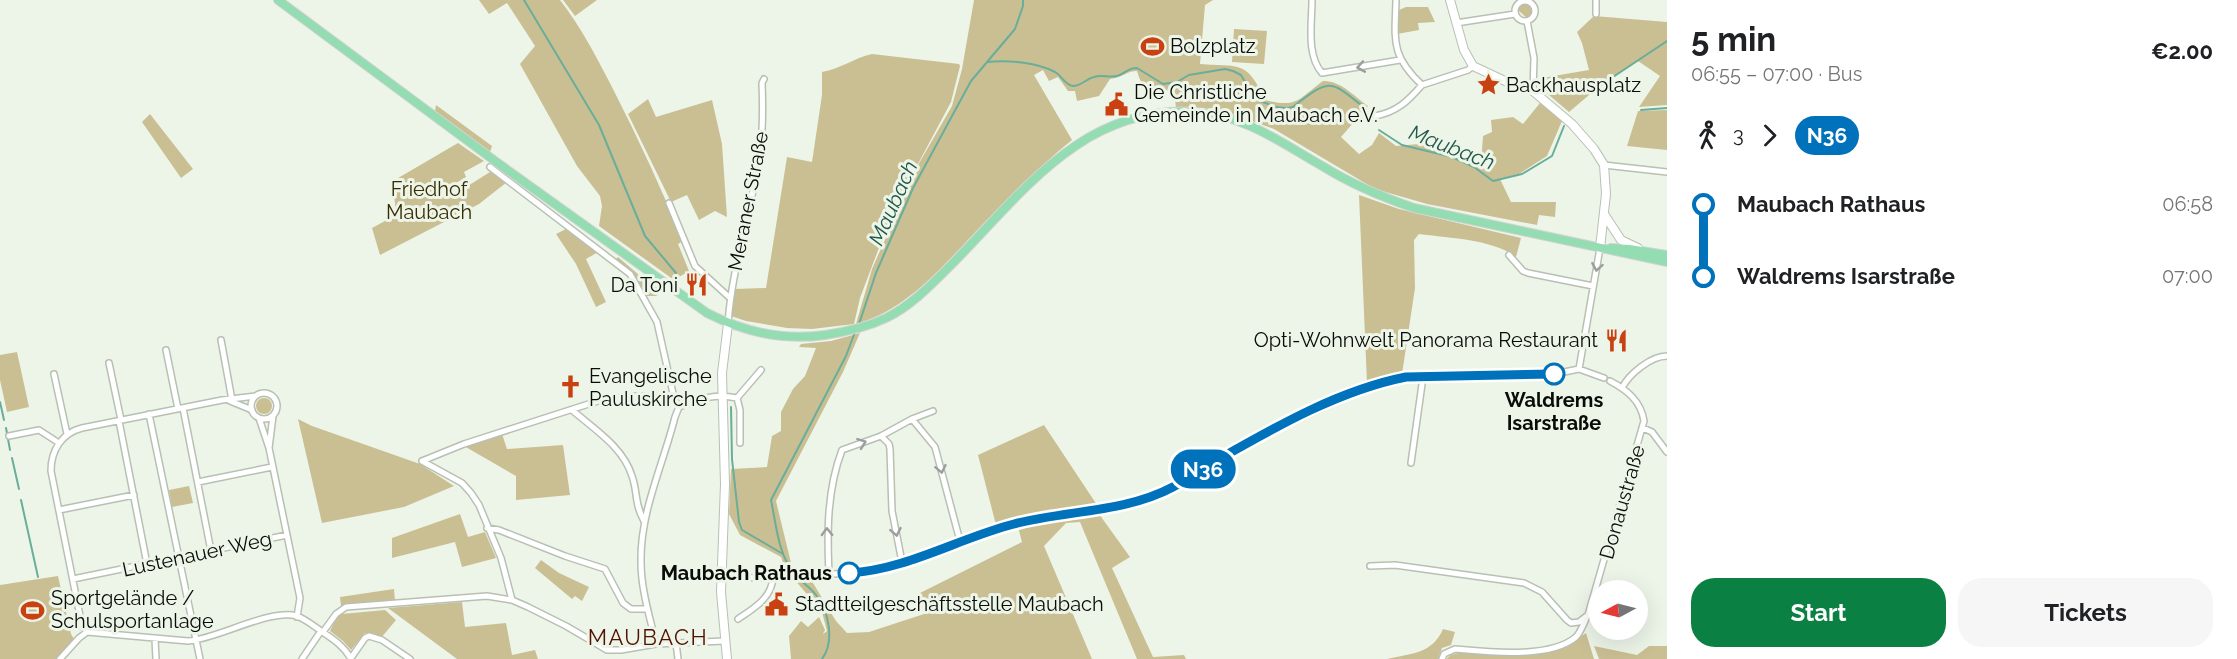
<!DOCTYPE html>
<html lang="en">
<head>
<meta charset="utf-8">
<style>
	body { margin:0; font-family:Raleway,sans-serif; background:#f6f6f6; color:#202124; height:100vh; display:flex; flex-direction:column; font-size:22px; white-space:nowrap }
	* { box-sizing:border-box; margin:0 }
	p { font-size:20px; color:#757577 }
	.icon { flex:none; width:33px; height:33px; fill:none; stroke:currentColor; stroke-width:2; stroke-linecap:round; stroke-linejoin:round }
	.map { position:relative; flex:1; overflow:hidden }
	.drawer { display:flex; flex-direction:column; background:#fff; width:570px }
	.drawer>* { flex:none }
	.badge { padding:0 12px; border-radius:20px; font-size:21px; line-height:39px }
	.needle { width:39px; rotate:263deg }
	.fabs { position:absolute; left:1588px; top:580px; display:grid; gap:12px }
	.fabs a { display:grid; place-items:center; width:60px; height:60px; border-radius:50%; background:#fff; box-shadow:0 6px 24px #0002; font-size:30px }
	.map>.badge { position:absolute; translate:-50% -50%; box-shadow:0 0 0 3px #fff }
	.legs { display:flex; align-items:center; gap:9px; height:66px; padding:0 24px; font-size:20px }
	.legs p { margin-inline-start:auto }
	.overview { display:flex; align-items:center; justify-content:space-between; height:102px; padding:0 24px }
	h1 { font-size:33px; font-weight:700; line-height:45px }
	.button { display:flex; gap:12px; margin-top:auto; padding:12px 24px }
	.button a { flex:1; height:69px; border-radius:24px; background:#0b8043; color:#fff; font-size:24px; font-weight:700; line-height:69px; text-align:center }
	.button a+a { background:#f6f6f6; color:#202124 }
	ul { padding:0 24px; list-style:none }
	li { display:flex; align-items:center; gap:21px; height:72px; font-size:22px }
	li i { display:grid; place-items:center; width:9px; height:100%; margin:0 8px; background:currentColor }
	li i::after { content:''; width:15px; height:15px; margin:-8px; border:4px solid; border-radius:50%; background:#fff }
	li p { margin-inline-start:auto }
	li:first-child i { background:linear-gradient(#0000 50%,currentColor 0) }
	li:last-child i { background:linear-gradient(currentColor 50%,#0000 0) }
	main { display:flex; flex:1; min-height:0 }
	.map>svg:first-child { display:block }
</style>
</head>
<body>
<main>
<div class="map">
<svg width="1667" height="659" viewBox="0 0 1667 659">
	<rect width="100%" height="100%" fill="#edf5e9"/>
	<!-- green -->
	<path fill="#cabf93" d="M479,0H560C582,28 598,60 614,91C639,140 662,190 683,241L678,244L689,271L674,280L599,226L602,206L600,196L577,166L520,64L535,46L507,3L489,14Z
		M563,0H597L575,16Z
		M974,0H1213L1205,5L1200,64C1240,67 1247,60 1265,100C1298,108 1297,100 1323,81C1340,80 1355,97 1368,106L1341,137L1359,154L1372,145L1379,133L1396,146L1430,143L1481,164L1483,136L1492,132L1491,120L1513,117L1523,124L1540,103L1562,121L1547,156L1519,174L1500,179L1511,202H1556L1555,217L1539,215L1537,225L1427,204L1375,189L1274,129L1226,112L1176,108L1174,91C1151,88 1145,98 1137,71C1127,71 1121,78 1110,79L1099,96L1077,101L1075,91H1068L1058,77L1049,81L1043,70L1034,75L1072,140C1040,166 1013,193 985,222C947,261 910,309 856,324L872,269L890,228L892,210L952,106L962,69Z
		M1521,2L1531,6L1534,14L1532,18H1527L1519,11V4Z
		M1406,7H1428L1435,22L1418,23L1419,30L1397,34L1399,10Z
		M1594,16L1667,22V105L1639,107L1660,76L1638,61L1595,90L1569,112L1542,89L1539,84L1542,78L1589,70L1582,43L1577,32Z
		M1234,29L1267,31L1264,64L1232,62Z
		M872,54L959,64L960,66L951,102L911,177L890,209L888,224L860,298L854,324L812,329L787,328L746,321L731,316L734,289L766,288L787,157L812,162L822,95V72C840,69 854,58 872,54Z
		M648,99L656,117L712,100L722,144L727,217L715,211L699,220L687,195L671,202L628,114Z
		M436,105L492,146L490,152L435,111Z
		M1667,110V150L1627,146L1638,111Z
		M150,114L193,169L181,178L142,122Z
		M458,143L484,161L464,172L466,177L451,186L455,194L490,172L507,182L479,204L380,255L372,228L396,215L393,181Z
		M1359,195L1399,209L1521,238L1516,257C1493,239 1447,238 1419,234L1414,240L1415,288L1402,374L1367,383Z
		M568,228L600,251L586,259L606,302L596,307L576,264L556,234Z
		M618,257L653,287H658L663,291L656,296H646L630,272L616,259Z
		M860,333L843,372L776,501L792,567L785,568L781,557L740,535L729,514L731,469L767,467L772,436L781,431V412L793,389L805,376L816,348L799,347L801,344L831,341Z
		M17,352L29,407L7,412L0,380V355Z
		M1349,397L1350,399L1278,433L1160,496L1277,431Z
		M256 406a8 8 0 1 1 16 0a8 8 0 1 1-16 0Z
		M298,419L312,426L420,464L454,486L404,507L322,523Z
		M1044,425L1099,508L1061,513L996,525L978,455Z
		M502,434L507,449L563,445L570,495L516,500V476L464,446Z
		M189,486L193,503L172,507L169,490Z
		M460,514L468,537L485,532L496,558L462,567L455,542L392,558V538Z
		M1099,514L1130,557L1112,568L1153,657L1184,655L1186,659H1137L1080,522L1066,523L1044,546L1092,659H791L789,636L801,621L808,627L819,617L825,630L823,634L827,631L822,612L794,579L810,578L836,621L847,633L869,632L924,614L920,593L1022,542L1018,527Z
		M541,560L559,573L589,587L582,601L575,596L572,599L535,568Z
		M58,576L71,634L74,639L57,659H0V585Z
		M394,589L395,601L341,606L340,597Z
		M462,602L465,627L506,623L512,655L535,650L538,659H457L388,608Z
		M385,610L396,620L381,638L373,633H365L351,650L343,641L330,631L336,618L342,614Z
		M1443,629L1455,632L1451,645L1442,648L1438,659H1387C1412,653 1432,654 1443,629Z
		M1586,633L1594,659H1446L1451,655L1461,652C1505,656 1550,659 1586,633Z
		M1594,646L1637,655L1649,646H1667V659H1599Z"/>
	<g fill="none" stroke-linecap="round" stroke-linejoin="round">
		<!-- stream -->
		<path stroke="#69ae9a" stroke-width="2" d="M524,0L599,125L645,236L676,273
			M987,62C1008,60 1036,62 1055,72C1062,76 1065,85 1073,86C1081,86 1086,79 1094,77C1101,74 1109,78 1117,76C1125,74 1127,68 1137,68L1163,84L1177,82L1189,75L1225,69L1233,71L1241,75L1255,99L1276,107L1285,108
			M1601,85L1667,41
			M1288,108L1293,107C1331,77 1330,80 1366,109
			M1641,110L1667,108
			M1379,130L1402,145L1452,157L1474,167L1493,181L1522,174L1552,156L1564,126
			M859,324L876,273L913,188L971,81L1015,29L1023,6V0
			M0,402L4,420
			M731,407L732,459L739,522L742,530L783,554
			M6,428L10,450
			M12,458L19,489
			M21,500L38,577
			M795,574C778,556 776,523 771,500L846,356L855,332
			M798,578C804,584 811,588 816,595C829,612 835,641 822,659"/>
		<defs>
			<path id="street" d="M1312,0C1312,23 1306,55 1322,73L1400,60
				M1396,0C1395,40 1390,55 1422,85L1468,70L1473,66
				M1515 11a10 10 0 1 1 20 0a10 10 0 1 1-20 0Z
				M1596,14V0
				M1527,21L1534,58L1533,91
				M1456,23L1515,14
				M1375,116C1397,112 1408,101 1422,85
				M1604,165L1667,172
				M490,167L630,274L657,322L674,398L679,407
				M669,203L695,266L730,298
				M1509,255L1523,271L1528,273L1593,286
				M728,324C732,265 752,210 760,152C763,129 763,106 762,83L764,79
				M221,340L232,400
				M166,350L178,409
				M109,363L121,420
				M1579,369L1600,248
				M1579,369L1604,378
				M54,374L67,434
				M1622,388C1629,374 1651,356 1667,356
				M251 406a13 13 0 1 1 26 0a13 13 0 1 1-26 0Z
				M737,398L740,410V443
				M230,401L252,410
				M183,408L211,551
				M572,410C594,429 623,447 632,476C638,493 634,503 644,521
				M149,414L200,659
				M259,418L269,448L273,416
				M912,419L935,447L960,541
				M119,421L147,564
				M1643,428L1652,432L1667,452
				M9,436L39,430L59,443
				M881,436L889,444L890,449L892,511L902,562
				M269,448L300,598L297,617
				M422,461L464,444L601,400L633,396L674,398
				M422,461L462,483L471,493L479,505L501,558L512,600
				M1411,463L1423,377
				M198,482L272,467
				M59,510L134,495
				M487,528L499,530L565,556L605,569L623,603L631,609H647
				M1370,566L1395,565L1524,583L1542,592L1567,620L1571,623L1579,622L1588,615L1644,421C1641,401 1627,390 1610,381
				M829,574C827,531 827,490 842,450L881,436L912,419L933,411
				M722,577L765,578L867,572L902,562L1015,523L1099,510L1132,502L1171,488L1262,435L1306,413L1360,390L1406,377L1554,374L1579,369
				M73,579L287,535
				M738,619C754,608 772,598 773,577
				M87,632L82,626L51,471C51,450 62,433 82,428L222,400L256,396
				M323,632L336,614L346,607L487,596L512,600L528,607L566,626L607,650H621L656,644L724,641
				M155,639L156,659
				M676,643L678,659
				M656,644C650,617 641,590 641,562C640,512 663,465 675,417L679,407C700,399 714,393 737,398L761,370
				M351,658L365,638L369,636L382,640L410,659
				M60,659L79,638L87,632L188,641C218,639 270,608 297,616C305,619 314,626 321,631C333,639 344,646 351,659
				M302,659L321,631
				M1442,659L1444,654L1455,649C1489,652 1550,659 1576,637C1581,632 1584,623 1587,616"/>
			<path id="secondary" d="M1450,0L1464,50L1473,66L1505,81L1533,91L1572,124L1594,149L1604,165L1606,194L1600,248
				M1604,214L1621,240L1638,248
				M727,659L721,592L725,484L722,373L728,324"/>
			<path id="primary" d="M278,0L495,161L707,313C744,332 783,341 825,335C845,332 867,327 886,318C911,306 932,284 952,264C1023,192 1083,105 1196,112C1245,115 1283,144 1324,167C1353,185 1382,197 1414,208L1667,262
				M1611,248L1629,249L1667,255"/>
		</defs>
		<!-- street casing -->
		<use href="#street" stroke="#b8c0b4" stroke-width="8"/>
		<!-- secondary casing -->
		<use href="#secondary" stroke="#b8c0b4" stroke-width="10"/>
		<!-- primary casing -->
		<use href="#primary" stroke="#d3d3d3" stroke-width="10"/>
		<!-- street -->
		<use href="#street" stroke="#fff" stroke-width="5"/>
		<!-- secondary -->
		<use href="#secondary" stroke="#fff" stroke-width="8"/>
		<!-- primary -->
		<use href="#primary" stroke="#94dcb2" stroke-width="8"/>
	</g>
	<!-- one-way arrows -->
	<defs><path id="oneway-chevron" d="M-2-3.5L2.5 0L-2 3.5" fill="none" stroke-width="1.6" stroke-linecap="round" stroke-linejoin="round" transform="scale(1.5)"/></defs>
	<g stroke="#9d9e9c">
		<use href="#oneway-chevron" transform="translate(1361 67) rotate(170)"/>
		<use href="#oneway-chevron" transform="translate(1597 267) rotate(100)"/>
		<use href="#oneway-chevron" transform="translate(862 443) rotate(-20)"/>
		<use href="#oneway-chevron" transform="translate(941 469) rotate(78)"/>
		<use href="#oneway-chevron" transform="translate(827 532) rotate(-91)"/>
		<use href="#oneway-chevron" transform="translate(896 532) rotate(79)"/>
	</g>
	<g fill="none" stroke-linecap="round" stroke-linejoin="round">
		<defs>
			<path id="line-1" d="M849,573C906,570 959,538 1014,524C1066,510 1124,513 1173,487C1189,479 1204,468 1219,459C1277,426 1340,390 1406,377L1554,374"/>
		</defs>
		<!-- line-1 casing -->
		<use href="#line-1" stroke="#fff" stroke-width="14"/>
		<!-- line-1 -->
		<use href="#line-1" stroke="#0072bc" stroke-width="9"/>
	</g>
	<!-- icons -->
	<defs>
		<symbol id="stadium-bare" viewBox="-9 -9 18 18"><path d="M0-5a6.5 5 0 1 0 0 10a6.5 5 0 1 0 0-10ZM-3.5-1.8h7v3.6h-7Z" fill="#c94111" stroke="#edf5e9" stroke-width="2.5" paint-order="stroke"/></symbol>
		<symbol id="sight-bare" viewBox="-9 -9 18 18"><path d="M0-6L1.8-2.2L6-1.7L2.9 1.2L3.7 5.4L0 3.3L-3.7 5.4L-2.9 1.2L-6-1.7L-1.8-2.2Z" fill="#c94111" stroke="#edf5e9" stroke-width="2.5" paint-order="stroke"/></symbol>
		<symbol id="civic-bare" viewBox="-9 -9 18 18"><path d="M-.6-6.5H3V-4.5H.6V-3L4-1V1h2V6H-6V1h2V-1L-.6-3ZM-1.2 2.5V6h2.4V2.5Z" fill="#c94111" stroke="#edf5e9" stroke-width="2.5" paint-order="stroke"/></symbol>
		<symbol id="restaurant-bare" viewBox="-9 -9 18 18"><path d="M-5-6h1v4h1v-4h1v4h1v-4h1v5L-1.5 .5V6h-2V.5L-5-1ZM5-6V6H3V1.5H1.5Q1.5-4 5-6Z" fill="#c94111" stroke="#edf5e9" stroke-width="2.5" paint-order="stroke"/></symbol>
		<symbol id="church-bare" viewBox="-9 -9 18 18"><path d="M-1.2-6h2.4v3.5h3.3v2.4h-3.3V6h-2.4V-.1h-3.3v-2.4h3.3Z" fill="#c94111" stroke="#edf5e9" stroke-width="2.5" paint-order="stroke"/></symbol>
	</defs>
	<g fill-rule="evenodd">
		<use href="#stadium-bare" x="1136" y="30" width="33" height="33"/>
		<use href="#sight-bare" x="1472" y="68" width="33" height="33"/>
		<use href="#civic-bare" x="1100" y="88" width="33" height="33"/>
		<use href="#restaurant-bare" x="680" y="268" width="33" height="33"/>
		<use href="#restaurant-bare" x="1600" y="324" width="33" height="33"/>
		<use href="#church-bare" x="554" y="370" width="33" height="33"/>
		<use href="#civic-bare" x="760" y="588" width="33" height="33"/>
		<use href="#stadium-bare" x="16" y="594" width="33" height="33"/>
	</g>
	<!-- markers -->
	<g fill="#fff" stroke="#0072bc" stroke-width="3">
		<circle cx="1554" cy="374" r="10"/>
		<circle cx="849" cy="573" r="10"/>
	</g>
	<g text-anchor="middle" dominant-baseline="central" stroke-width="6" stroke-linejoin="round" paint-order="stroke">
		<!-- poi labels -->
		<g font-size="20" fill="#0a0c08" stroke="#edf5e9" text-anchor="start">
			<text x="1170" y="46">Bolzplatz</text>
			<text x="1506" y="85">Backhausplatz</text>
			<text x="1134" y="92">Die Christliche<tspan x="1134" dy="23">Gemeinde in Maubach e.V.</tspan></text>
			<text x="678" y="285" text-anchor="end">Da Toni</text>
			<text x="1598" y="340" text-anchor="end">Opti-Wohnwelt Panorama Restaurant</text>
			<text x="589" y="376">Evangelische<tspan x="589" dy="23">Pauluskirche</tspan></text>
			<text x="51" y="598">Sportgelände /<tspan x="51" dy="23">Schulsportanlage</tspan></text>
			<text x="795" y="604">Stadtteilgeschäftsstelle Maubach</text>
		</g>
		<!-- park labels -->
		<g font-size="20" fill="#362c00" stroke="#edf5e9">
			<text x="429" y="189">Friedhof<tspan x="429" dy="23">Maubach</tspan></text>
		</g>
		<!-- street labels -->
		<g font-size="20" fill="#0a0c08" stroke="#edf5e9">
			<text transform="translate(748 201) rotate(-79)">Meraner Straße</text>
			<text transform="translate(1622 502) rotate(-74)">Donaustraße</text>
			<text transform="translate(197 554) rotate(-12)">Lustenauer Weg</text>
		</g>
		<!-- stop labels -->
		<g font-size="20" font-weight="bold" fill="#0a0c08" stroke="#edf5e9">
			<text x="1554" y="400">Waldrems<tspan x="1554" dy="23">Isarstraße</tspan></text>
			<text x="832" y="573" text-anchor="end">Maubach Rathaus</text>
		</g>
		<!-- water labels -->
		<g font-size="21" font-style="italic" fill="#21594b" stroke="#edf5e9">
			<text transform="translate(1452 147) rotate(21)">Maubach</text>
			<text transform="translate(893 203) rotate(-66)">Maubach</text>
		</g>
		<!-- quarter labels -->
		<g font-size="22" letter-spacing="1.5" fill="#531200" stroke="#edf5e9">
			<text x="648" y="637">MAUBACH</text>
		</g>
	</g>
</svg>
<div class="fabs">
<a><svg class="needle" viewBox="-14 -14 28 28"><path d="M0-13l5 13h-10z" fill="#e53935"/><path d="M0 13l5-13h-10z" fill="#757577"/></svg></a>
</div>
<b class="badge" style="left:1203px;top:469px;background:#0072bc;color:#fff">N36</b>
</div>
<section class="drawer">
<div class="overview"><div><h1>5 min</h1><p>06:55 – 07:00 · Bus</p></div><b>€2.00</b></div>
<div class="legs"><svg class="icon" aria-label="walk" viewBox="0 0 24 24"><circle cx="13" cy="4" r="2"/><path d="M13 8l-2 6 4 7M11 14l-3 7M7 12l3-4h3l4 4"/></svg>3<svg class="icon" aria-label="forward" viewBox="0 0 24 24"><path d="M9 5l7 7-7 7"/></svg><b class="badge" style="background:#0072bc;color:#fff">N36</b></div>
<ul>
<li><i style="color:#0072bc"></i><b>Maubach Rathaus</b><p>06:58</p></li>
<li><i style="color:#0072bc"></i><b>Waldrems Isarstraße</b><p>07:00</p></li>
</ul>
<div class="button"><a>Start</a><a>Tickets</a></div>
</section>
</main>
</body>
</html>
